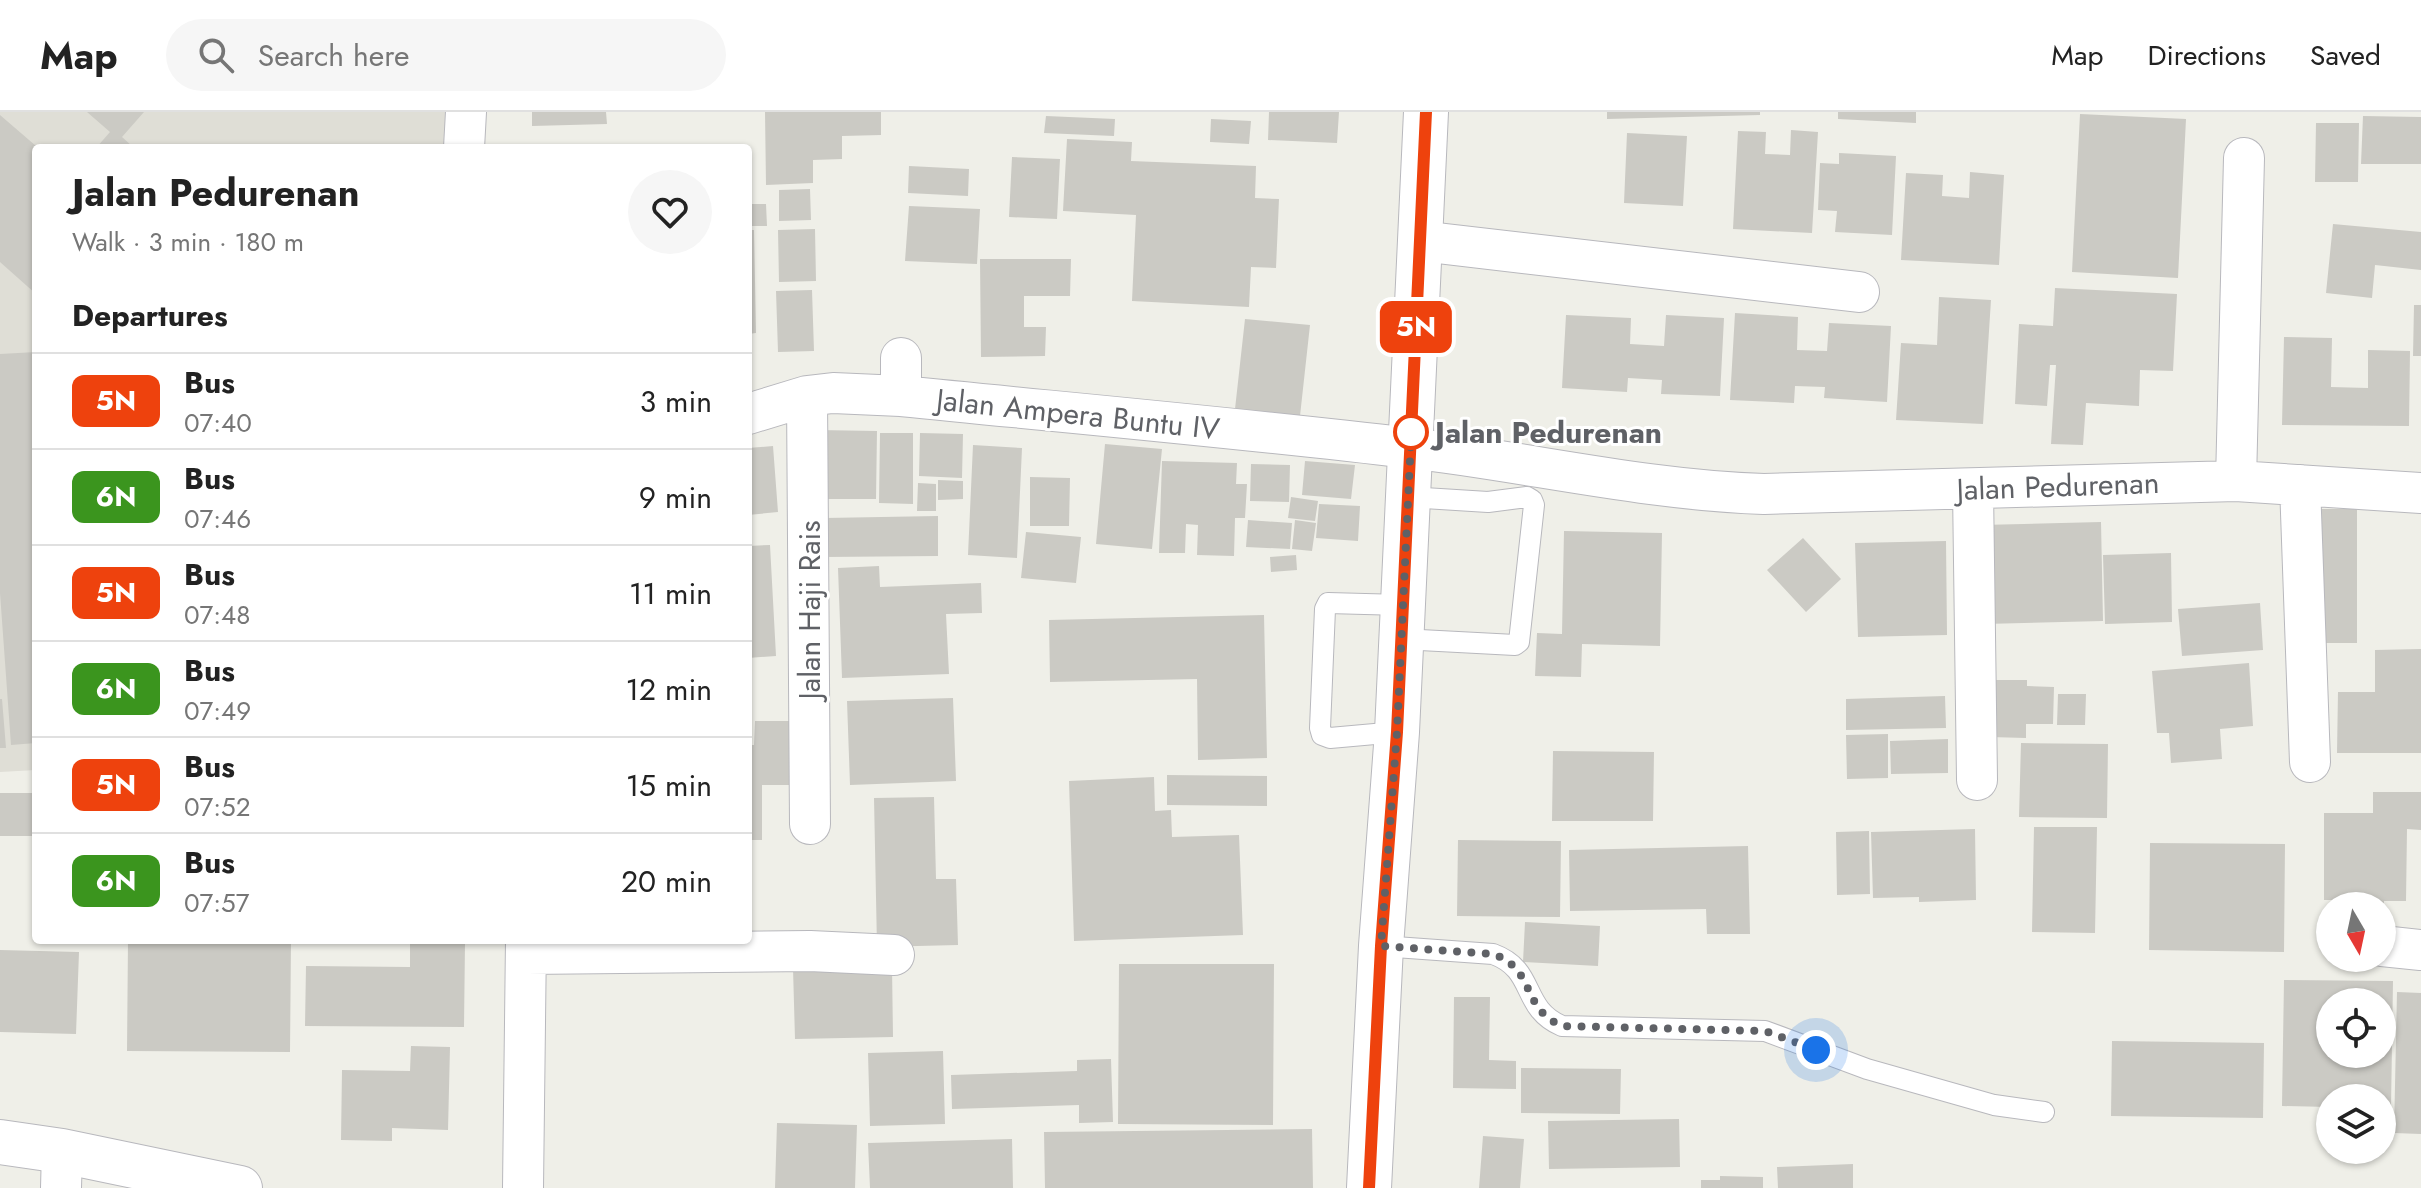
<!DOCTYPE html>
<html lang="en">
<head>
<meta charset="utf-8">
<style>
	body { margin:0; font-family:Jost,sans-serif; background:#f6f6f6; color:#222; height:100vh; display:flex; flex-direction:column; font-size:30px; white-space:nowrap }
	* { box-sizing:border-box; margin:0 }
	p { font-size:26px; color:#767676 }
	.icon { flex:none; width:44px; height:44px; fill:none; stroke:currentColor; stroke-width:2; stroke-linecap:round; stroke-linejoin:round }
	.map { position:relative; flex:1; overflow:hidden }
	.drawer { position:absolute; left:32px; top:32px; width:720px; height:800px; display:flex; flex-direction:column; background:#fff; border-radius:8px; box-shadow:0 2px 6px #0004 }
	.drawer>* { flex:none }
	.badge { padding:0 16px; border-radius:12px; font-size:28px; line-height:52px }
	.needle { width:52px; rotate:171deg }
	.controls { position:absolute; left:2316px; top:780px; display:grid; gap:16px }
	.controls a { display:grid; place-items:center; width:80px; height:80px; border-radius:50%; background:#fff; box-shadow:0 2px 6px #0004; font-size:40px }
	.you { position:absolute; width:40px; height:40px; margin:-20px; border:6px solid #fff; border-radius:50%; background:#1a73e8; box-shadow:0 0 0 12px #1a73e833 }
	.map>.badge { position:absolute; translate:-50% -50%; box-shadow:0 0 0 4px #fff }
	h2 { padding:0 40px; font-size:30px; line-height:72px }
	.round { display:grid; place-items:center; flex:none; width:84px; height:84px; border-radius:42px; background:#f6f6f6 }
	.head { display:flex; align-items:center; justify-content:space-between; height:136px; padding:0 40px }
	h1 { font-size:38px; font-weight:700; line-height:60px }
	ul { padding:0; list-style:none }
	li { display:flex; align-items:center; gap:24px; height:96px; padding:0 40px; border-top:2px solid #e0e0e0 }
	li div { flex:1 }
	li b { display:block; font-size:30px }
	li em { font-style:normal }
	li .badge { min-width:88px; font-weight:700; text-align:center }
	header { display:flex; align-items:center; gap:48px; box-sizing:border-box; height:112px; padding:0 40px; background:#fff; border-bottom:2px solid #e0e0e0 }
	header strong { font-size:38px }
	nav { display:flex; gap:44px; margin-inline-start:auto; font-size:28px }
	.search { width:560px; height:72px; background:#f6f6f6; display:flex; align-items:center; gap:20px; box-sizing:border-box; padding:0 28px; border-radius:44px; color:#767676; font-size:30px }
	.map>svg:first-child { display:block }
</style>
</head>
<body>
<header>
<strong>Map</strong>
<div class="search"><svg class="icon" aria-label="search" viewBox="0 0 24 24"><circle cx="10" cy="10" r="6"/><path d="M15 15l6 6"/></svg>Search here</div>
<nav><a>Map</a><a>Directions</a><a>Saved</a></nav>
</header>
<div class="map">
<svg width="2421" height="1076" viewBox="0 0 2421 1076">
	<rect width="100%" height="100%" fill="#efefe8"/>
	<!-- education -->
	<path fill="#dfded6" d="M0,0H449L448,36H36V658L0,660Z"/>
	<!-- building -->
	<path fill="#cbcac4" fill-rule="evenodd" d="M87,0H144L122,25L132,34L131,36H96L110,20Z
		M532,0H606L607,12L532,14Z
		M765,0H881V23L842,24V47L813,48V71L766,73Z
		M1269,0H1339L1337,31L1268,28Z
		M1607,0H1760V3L1607,7Z
		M1838,0H1916V11L1838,7Z
		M2080,2L2186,7L2178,166L2072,160Z
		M0,3L36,34V182L0,150Z
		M1046,4L1115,7L1114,24L1044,21Z
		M2363,4L2421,5V52H2361Z
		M1211,7L1251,9L1249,32L1210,30Z
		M2316,11H2359L2358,70H2315Z
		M1791,18L1818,20L1812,121L1733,117L1738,19L1766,20L1765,42L1790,43Z
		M1627,21L1687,24L1683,94L1624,91Z
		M1067,27L1132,30L1131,49L1256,54L1255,86L1279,87L1276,156L1251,155L1249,195L1132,189L1136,103L1063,99Z
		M1839,41L1896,44L1892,123L1835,120L1837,99L1818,98L1820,51L1839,52Z
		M1012,45L1060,47L1057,107L1009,105Z
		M909,54L969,57L968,84L908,81Z
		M1970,60L2004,63L1999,153L1901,148L1906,61L1943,63L1942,84L1969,86Z
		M810,77L811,108L779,109V78Z
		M748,92H766L767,114H748Z
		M909,94L980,97L977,152L905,149Z
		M2333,112L2421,120V158L2375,153L2372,186L2326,181Z
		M815,117L816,169L779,170L778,118Z
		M748,118H754L756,221L748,222Z
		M980,147H1071L1070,184H1024V215H1046L1045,244L981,245Z
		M2055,176L2177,182L2173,259L2140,258L2139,294L2086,291L2083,333L2051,332L2056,253H2050L2047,294L2015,292L2019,212L2053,214Z
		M812,178L814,239L778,240L776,179Z
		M1939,185L1991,188L1983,312L1896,308L1901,231L1937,233Z
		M2414,193H2421V244H2413Z
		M1735,201L1798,205L1797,238L1827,239L1829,211L1891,214L1887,290L1824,286L1825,275L1795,274L1794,291L1730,288Z
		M1566,203L1631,206L1630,232L1664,234L1666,203L1724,206L1720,284L1661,282L1662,268L1628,266L1627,280L1562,276Z
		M1245,207L1310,213L1299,313L1234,306Z
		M2284,225L2332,226L2331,275L2368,276V238L2410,239L2409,314L2282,313Z
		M36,240V631L11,633L0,481V242Z
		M817,318L877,319L876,387H816Z
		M880,321H913V392L879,391Z
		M920,321L963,322L962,366L919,364Z
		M1105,332L1162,337L1152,437L1096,432Z
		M973,333L1022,336L1017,446L968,443Z
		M773,334L778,400L748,403V336Z
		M1162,349L1237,351L1236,372H1247L1245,406H1235L1234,444L1197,443L1198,413L1186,412L1185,441H1159Z
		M1305,349L1355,353L1351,387L1302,383Z
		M1251,352L1290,353L1289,390L1250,389Z
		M1030,365L1070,366L1069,414H1030Z
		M938,368L963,369V387L938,388Z
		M918,371L936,372V399H917Z
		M1291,385L1318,389L1315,409L1288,406Z
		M1319,392L1360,394L1358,429L1316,426Z
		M2313,397H2357V531H2313Z
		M938,404V444L825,445V406Z
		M1248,408L1292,411L1290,437L1246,435Z
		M1295,408L1316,411L1312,439L1292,437Z
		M2101,410L2103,509L1984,512L1981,413Z
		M1564,419L1662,421L1660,534L1582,532L1581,565L1535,564L1537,521L1562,522Z
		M1026,420L1081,425L1076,471L1021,466Z
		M1803,426L1841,467L1806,500L1767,458Z
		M1946,429L1947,523L1858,525L1855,431Z
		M770,433L776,544L748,546V434Z
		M2171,441L2172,510L2105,512L2103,443Z
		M1296,443L1297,458L1271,460L1270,445Z
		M879,454L880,475L981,471L982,501L946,502L949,562L842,566L838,456Z
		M2260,491L2263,538L2182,544L2178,497Z
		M1264,503L1267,646L1198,648L1197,567L1050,570L1049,508Z
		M2421,537V641H2337L2338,580H2375V538Z
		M2249,551L2253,614L2220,617L2222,647L2171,651L2169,621H2157L2152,559Z
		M1991,568H2027V574L2054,575L2053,612H2026V626L1990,625Z
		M2058,582H2086L2085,613H2057Z
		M1945,584L1946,616L1846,618V587Z
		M953,586L956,669L850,673L847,589Z
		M0,587H2L6,636H0Z
		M755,609H792V673H762V728H748V633H754Z
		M1888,622V666L1847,667L1846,623Z
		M1948,627V661L1891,662L1890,629Z
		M2021,631L2108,632L2107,706L2019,705Z
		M1553,639L1654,640L1653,709H1552Z
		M1167,663L1267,664V694L1167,693Z
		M1154,665L1155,699L1171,698L1172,725L1239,723L1243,823L1074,829L1069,669Z
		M2373,680H2421V718L2407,717L2406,789H2384V794H2343L2344,788H2324V701H2373Z
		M0,681H36V724H0Z
		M934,685L936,767H956L958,833L877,835L874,686Z
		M2034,715H2097L2095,821L2032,820Z
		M1975,717L1976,788L1919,790V785L1873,786L1871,720Z
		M1869,719L1870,782L1837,783L1836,720Z
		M1458,728L1561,729L1560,805L1457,804Z
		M2150,731L2285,732L2284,840L2149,838Z
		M1748,734L1750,822H1707L1706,797L1570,799L1569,738Z
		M1525,810L1600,814L1598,854L1523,850Z
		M128,828H291L290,940L127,939Z
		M410,831H465L464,915L305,914L306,854L410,855Z
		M0,838L79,840L76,922L0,920Z
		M1119,852H1274L1273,1013L1118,1012Z
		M892,854L893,925L795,927L793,856Z
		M2284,868L2393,869L2391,996H2382V986H2330V995L2282,994ZM2330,890H2382V942H2330Z
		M2397,880L2421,881V1022L2394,1021Z
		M1454,885H1490L1489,948L1516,949V977L1453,976Z
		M2112,929L2264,931L2263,1006L2111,1004Z
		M411,934L450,935L448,1018L392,1016V1029L341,1028L342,958L410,959Z
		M943,939L945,1012L870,1014L868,941Z
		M1111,947L1113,1010L1079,1011V993L952,997L951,963L1077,959V948Z
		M1521,956L1621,957L1620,1002L1521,1001Z
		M1679,1007L1680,1055L1549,1057L1548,1009Z
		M777,1011L857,1013L855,1076H775Z
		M1312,1017L1313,1076H1045L1044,1020Z
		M1483,1024L1524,1027L1520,1076H1479Z
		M1012,1027L1013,1076H870L868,1031Z
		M1853,1052V1076H1778L1777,1055Z
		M1720,1064L1763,1065V1076H1701V1068H1720Z"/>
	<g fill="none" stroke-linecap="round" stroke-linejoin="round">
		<defs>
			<path id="service" d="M1401,527L1515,533L1519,530L1534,393L1532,388L1527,385L1488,390L1408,385
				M1397,620L1330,626L1322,623L1320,616L1325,497L1328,491L1402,493
				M1381,834L1493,842C1537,858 1520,896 1562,914L1765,919L1867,957L1994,993L2044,1000"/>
			<path id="minor" d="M464,36L466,0
				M1420,129L1859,180
				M807,284L810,712
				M901,284V246
				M748,302L807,284L833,281L901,284C1070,301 1240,316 1409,336C1528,350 1644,378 1764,382L2236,369L2421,381
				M2236,369L2244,46
				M2300,373L2310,650
				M1973,377L1977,668
				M2382,834L2421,838
				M527,842L810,839L894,843
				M61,1076L62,1039
				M523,1076L526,828"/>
			<path id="tertiary" d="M0,1030L62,1039L240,1076
				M1369,1076L1381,834L1397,620L1426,0"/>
		</defs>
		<!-- service casing -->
		<use href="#service" stroke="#b8b8bd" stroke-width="22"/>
		<!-- minor casing -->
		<use href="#minor" stroke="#b8b8bd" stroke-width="42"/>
		<!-- tertiary casing -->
		<use href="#tertiary" stroke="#b8b8bd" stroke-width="46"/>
		<!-- service -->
		<use href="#service" stroke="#fff" stroke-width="20"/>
		<!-- minor -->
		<use href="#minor" stroke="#fff" stroke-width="40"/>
		<!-- tertiary -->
		<use href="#tertiary" stroke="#fff" stroke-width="44"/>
	</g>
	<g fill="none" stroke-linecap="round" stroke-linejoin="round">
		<defs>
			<path id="line" d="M1369,1076L1381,834L1397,620L1426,0"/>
		</defs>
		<!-- line casing -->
		<use href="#line" stroke="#fff" stroke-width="18"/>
		<!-- line -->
		<use href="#line" stroke="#ee420d" stroke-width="12"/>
		<!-- walk -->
		<path stroke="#5f6166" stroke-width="8" stroke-dasharray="0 14.4" d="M1411,320L1412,306L1397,620L1381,834L1493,842C1537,858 1520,896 1562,914L1765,919L1816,938"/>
	</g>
	<!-- markers -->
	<circle fill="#fff" stroke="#ee420d" stroke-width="4" cx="1411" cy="320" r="16"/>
	<g text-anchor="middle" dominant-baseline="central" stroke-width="6" stroke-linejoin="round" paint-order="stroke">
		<!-- street labels -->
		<g font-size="30" fill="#5f6166" stroke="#fff">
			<text transform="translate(1078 302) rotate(6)">Jalan Ampera Buntu IV</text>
			<text transform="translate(2058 374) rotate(-2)">Jalan Pedurenan</text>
			<text transform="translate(809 498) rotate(-90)">Jalan Haji Rais</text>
		</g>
		<!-- stop labels -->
		<g font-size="30" font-weight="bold" fill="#5f6166" stroke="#fff" text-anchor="start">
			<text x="1435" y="320">Jalan Pedurenan</text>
		</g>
	</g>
</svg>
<div class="controls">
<a><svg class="needle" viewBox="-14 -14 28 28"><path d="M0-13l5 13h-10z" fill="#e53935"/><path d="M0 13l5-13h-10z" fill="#767676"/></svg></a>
<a><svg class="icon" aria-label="locate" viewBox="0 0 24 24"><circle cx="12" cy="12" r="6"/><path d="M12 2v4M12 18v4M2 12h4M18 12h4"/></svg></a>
<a><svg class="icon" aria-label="layers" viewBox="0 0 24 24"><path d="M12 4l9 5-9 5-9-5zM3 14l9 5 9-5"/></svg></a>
</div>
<div class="you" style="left:1816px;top:938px"></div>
<b class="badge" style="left:1416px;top:215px;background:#ee420d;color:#fff">5N</b>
<section class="drawer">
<div class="head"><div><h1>Jalan Pedurenan</h1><p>Walk · 3 min · 180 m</p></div><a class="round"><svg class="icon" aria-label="heart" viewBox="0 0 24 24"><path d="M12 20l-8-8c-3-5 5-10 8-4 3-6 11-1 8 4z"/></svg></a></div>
<h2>Departures</h2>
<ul>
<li><span class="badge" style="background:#ee420d;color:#fff">5N</span><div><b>Bus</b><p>07:40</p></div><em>3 min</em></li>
<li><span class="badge" style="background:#3b951e;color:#fff">6N</span><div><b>Bus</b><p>07:46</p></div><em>9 min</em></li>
<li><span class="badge" style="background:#ee420d;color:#fff">5N</span><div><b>Bus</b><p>07:48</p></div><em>11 min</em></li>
<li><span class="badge" style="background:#3b951e;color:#fff">6N</span><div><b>Bus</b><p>07:49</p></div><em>12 min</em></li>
<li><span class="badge" style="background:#ee420d;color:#fff">5N</span><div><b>Bus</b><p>07:52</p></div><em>15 min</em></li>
<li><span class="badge" style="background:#3b951e;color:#fff">6N</span><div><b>Bus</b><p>07:57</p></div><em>20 min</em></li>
</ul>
</section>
</div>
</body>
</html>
